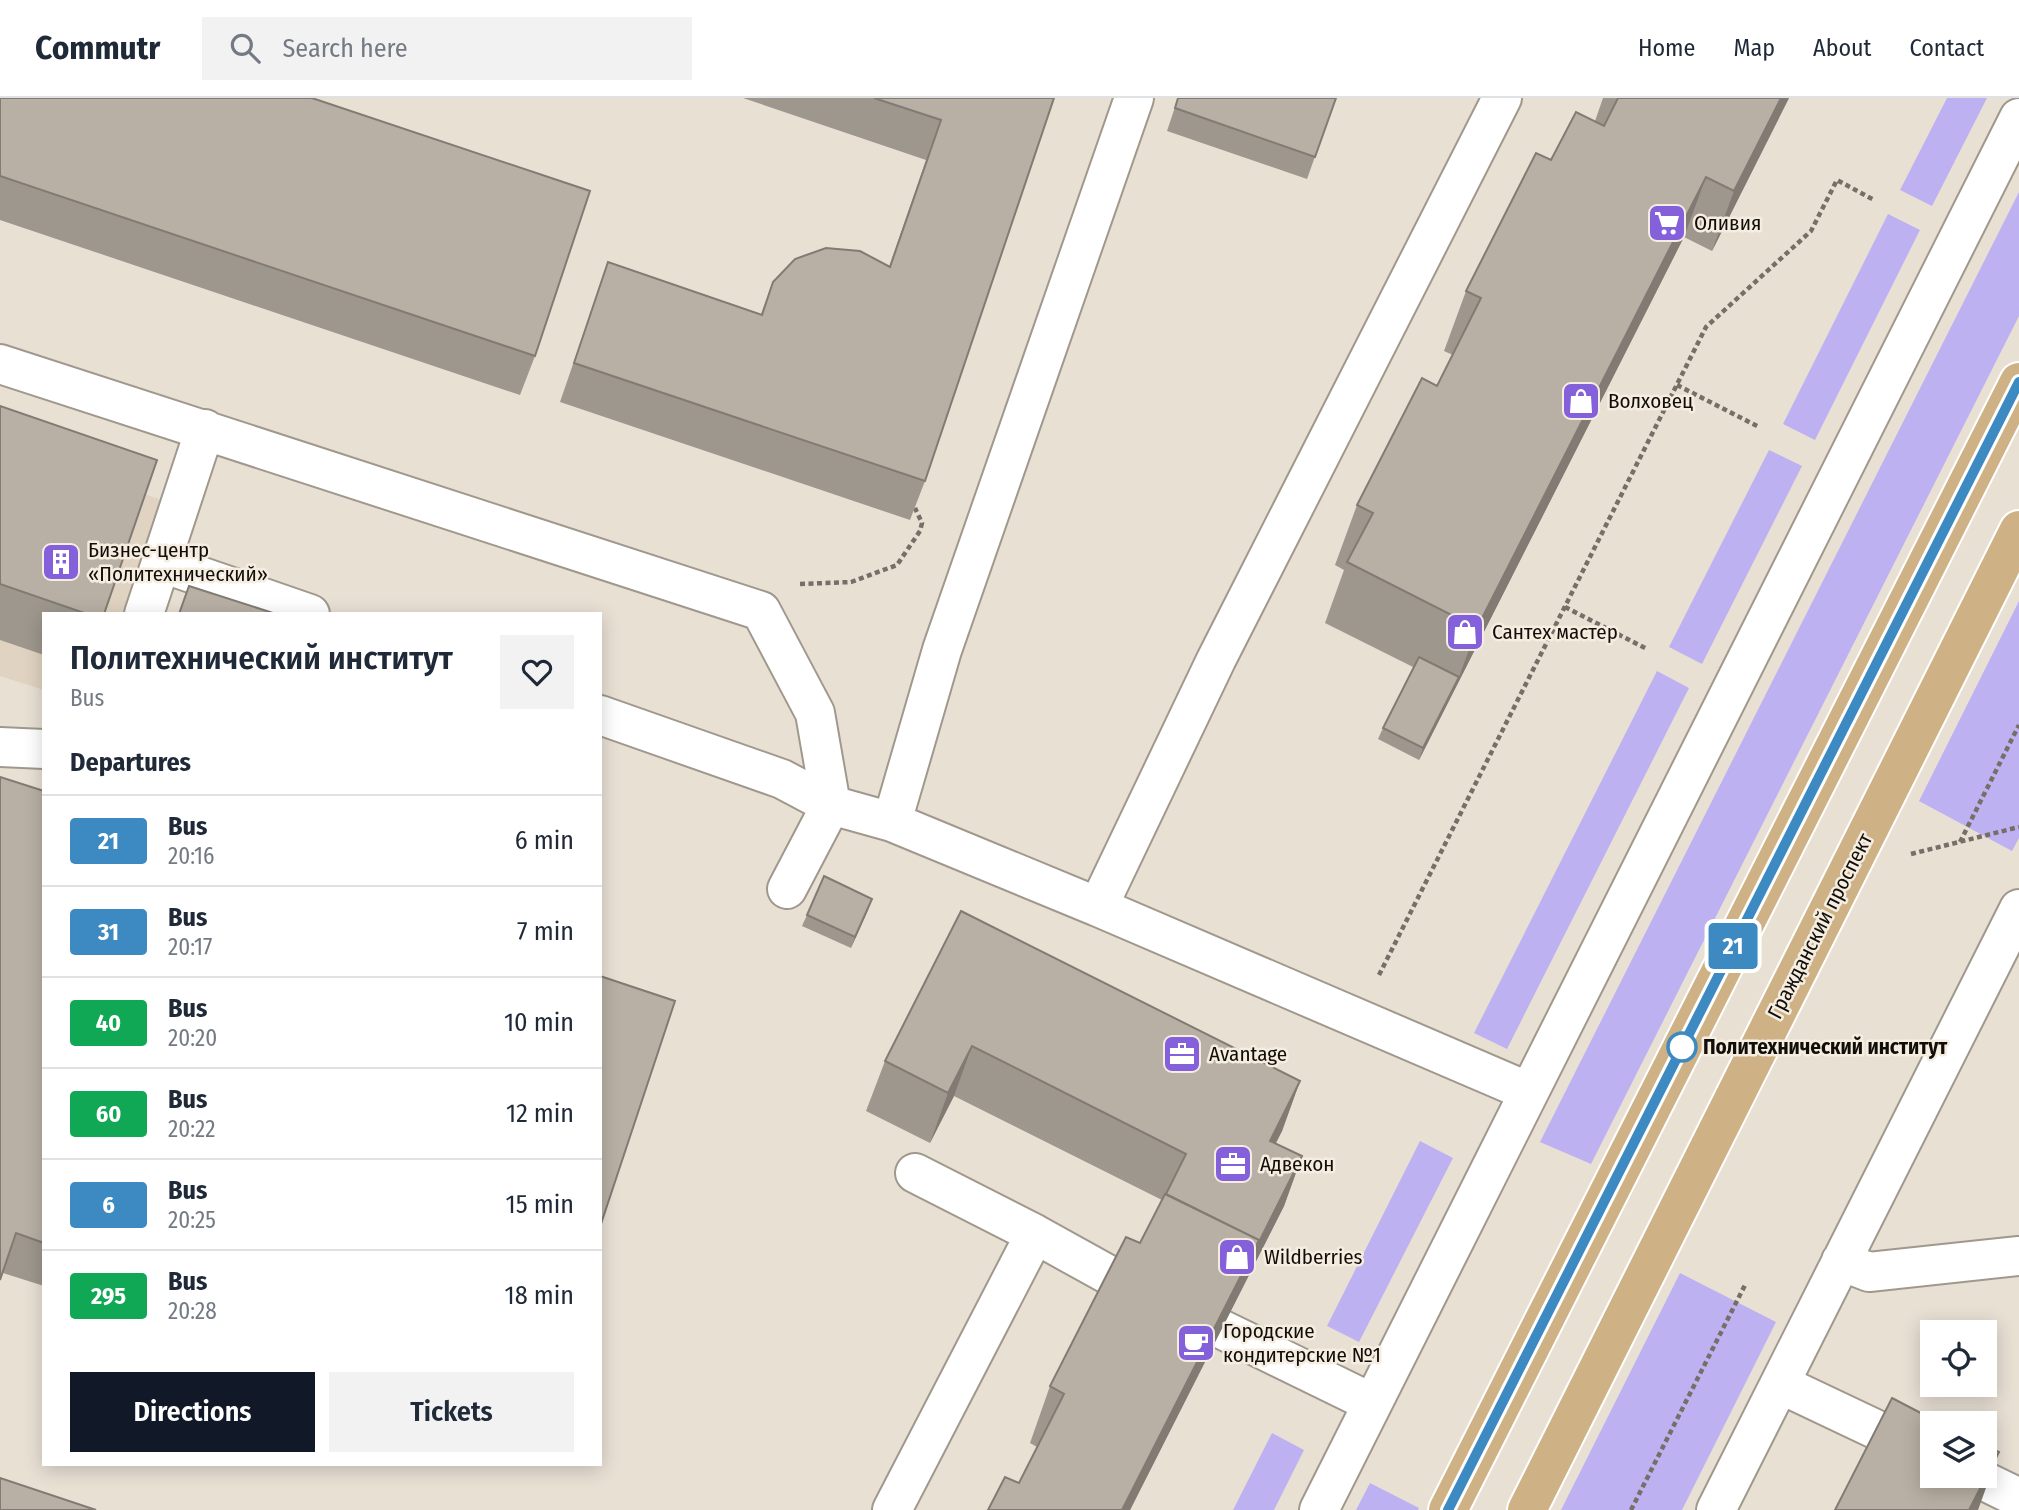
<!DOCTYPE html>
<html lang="en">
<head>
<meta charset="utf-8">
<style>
	body { margin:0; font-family:"Fira Sans Condensed",sans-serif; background:#f2f2f3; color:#1f2937; height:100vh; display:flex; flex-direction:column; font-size:26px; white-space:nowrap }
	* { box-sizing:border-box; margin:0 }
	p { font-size:23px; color:#747a83 }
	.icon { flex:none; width:38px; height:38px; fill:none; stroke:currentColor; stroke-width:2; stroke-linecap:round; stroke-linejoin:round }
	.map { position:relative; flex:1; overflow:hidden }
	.drawer { position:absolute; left:42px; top:514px; width:560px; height:854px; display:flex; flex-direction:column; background:#fff; border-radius:0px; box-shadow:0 4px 18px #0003 }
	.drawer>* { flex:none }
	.badge { padding:0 14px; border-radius:5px; font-size:24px; line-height:46px }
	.fabs { position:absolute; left:1920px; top:1222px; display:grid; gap:14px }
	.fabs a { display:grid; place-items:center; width:77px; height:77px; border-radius:0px; background:#fff; box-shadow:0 4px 18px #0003; font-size:35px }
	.map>.badge { position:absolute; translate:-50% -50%; box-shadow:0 0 0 4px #fff }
	h2 { padding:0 28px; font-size:26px; line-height:63px }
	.round { display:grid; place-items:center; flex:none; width:74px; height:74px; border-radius:0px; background:#f2f2f3 }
	.head { display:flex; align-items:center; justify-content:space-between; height:119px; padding:0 28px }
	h1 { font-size:33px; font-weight:600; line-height:52px }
	.cta { display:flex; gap:14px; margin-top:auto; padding:14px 28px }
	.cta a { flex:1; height:80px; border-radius:0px; background:#111827; color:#fff; font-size:28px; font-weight:600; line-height:80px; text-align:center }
	.cta a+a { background:#f2f2f3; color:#1f2937 }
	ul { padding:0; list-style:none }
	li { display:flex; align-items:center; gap:21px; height:91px; padding:0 28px; border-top:2px solid #e0e1e3 }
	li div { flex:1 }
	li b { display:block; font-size:26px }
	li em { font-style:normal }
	li .badge { min-width:77px; font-weight:700; text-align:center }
	header { display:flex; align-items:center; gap:42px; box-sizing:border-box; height:98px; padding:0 35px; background:#fff; border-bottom:2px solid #e0e1e3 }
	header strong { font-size:33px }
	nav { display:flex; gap:38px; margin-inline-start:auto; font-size:24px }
	.search { width:490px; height:63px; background:#f2f2f3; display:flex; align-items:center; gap:18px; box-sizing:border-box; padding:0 24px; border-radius:0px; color:#747a83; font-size:26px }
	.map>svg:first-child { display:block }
</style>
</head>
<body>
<header>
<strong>Commutr</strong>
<div class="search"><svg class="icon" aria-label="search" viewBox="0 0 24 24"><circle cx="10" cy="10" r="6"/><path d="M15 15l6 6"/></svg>Search here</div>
<nav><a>Home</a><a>Map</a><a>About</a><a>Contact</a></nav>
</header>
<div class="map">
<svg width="2019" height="1412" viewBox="0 0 2019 1412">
	<rect width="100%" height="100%" fill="#e9e0d4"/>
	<!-- built -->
	<path fill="#e0d3c1" d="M0,347L162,402L125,516H44V592L0,578Z"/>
	<!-- green -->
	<path fill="#beb1f2" d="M1947,0H1987L1932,108L1900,92Z
		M2019,94V218L1591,1066L1540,1044Z
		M1888,116L1920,132L1815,342L1783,326Z
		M1769,352L1802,368L1702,566L1669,549Z
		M2019,503V740L2012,753L1919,703Z
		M1657,573L1689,590L1507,951L1474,935Z
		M1420,1043L1453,1060L1359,1244L1327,1228Z
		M1680,1175L1776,1224L1682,1412H1561Z
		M1272,1335L1304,1352L1274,1412H1233Z
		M1370,1385L1419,1410L1418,1412H1356Z"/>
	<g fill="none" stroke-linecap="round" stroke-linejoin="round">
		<defs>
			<path id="minor" d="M1502,0L1216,562L1098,809L1527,993
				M0,266L761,513L815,615L831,707L787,791
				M162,465L310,516
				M144,516L205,331
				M600,617L782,681L831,707L892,724L1098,809
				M0,649L44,651
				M892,724L942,552L1134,0
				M1035,1136L1127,1187
				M1841,1163L1869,1174L2019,1158
				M1221,1231L1372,1305
				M1780,1286L1932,1358
				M1972,1377L2019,1400
				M892,1412L1035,1136L915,1075
				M1319,1412L2019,20
				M1716,1412L2019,811"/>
			<path id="major" d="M1448,1412L2019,284
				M1527,1412L2019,432"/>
		</defs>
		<!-- minor casing -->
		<use href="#minor" stroke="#a1988d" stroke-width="42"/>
		<!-- major casing -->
		<use href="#major" stroke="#fff" stroke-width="42"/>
		<!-- path -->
		<path stroke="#756f67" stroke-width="4.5" stroke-dasharray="5 3.5" stroke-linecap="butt" d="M1677,287L1759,329
			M800,486L851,484L897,467L920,433L922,425L915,410
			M1565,509L1647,551
			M1960,744L2019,627
			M1911,756L2019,729
			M1379,877L1706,229L1811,133L1837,82L1874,102
			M1631,1412L1745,1187"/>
		<!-- minor -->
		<use href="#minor" stroke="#fff" stroke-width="38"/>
		<!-- major -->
		<use href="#major" stroke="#ceb286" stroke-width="38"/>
	</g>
	<!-- wall -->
	<path fill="#9e978d" d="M0,0L535,258L520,297L0,122Z
		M743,0H1054L925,383L910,422L560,304L608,164L761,216L773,184L889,169L926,62Z
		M1178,0H1336L1307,81L1167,33Z
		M1603,0H1789L1712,153L1684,139L1419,662L1378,641L1383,630L1413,569L1325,525L1344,472L1335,467L1357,407L1437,288L1453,257L1444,253L1466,193L1551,62L1595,23Z
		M0,308L104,516H44V557L0,542Z
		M44,693V1188L3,1175Z
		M868,812L851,850L802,828L807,817Z
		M961,813L1300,983L1282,1033L1276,1045L1302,1058L1284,1108L1130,1412L1019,1385L1037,1349L1030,1345L1050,1288L1140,1145L1162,1102L954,998L930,1045L866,1013L885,963Z"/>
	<!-- shaded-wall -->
	<path fill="#817b73" d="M1781,0H1789L1712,153L1734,93Z
		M1706,79L1684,139L1419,662L1423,650L1459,579L1477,530Z
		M872,801L868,812L851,850L855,839Z
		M972,948L954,998L930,1045L948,995Z
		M1300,983L1282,1033L1252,1092L1270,1043Z
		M1302,1058L1284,1108L1130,1412H1122Z
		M1999,1354L1978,1412H1969Z"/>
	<!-- building -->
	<path fill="#b8b0a4" stroke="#817b73" stroke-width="2" d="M0,0H312L590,93L535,258L0,78Z
		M874,0H1054L925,383L574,265L608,164L762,217L773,184L795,161L826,150L860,153L890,169L941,22Z
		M1178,0H1336L1315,59L1175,10Z
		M1618,0H1781L1734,93L1706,79L1477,530L1347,464L1373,415L1357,407L1422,280L1437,288L1481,200L1466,193L1536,55L1551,62L1576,14L1604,28Z
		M0,308L157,362L104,516H87L0,486Z
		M189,488L276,516H179Z
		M1419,559L1459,579L1423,650L1383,630Z
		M0,679L44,693V1145L16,1135L0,1182Z
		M824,778L872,801L855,839L807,817Z
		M961,813L1300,983L1270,1043L1302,1058L1256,1150L1259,1142L1166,1096L1186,1056L972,948L948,995L885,963Z
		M600,878L675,903L600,1129Z
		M1165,1096L1259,1142L1122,1412H988L1005,1379L1019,1385L1064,1296L1050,1288L1126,1139L1140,1145Z
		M1892,1300L1940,1325H1932V1377H1984V1347L1999,1354L1969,1412H1835Z
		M0,1380L96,1412H0Z"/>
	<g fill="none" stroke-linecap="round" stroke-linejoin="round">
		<defs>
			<path id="line" d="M1448,1412L2019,284"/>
		</defs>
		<!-- line casing -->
		<use href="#line" stroke="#fff" stroke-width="16"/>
		<!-- line -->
		<use href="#line" stroke="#3d8ac2" stroke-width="10"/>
	</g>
	<!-- icons -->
	<defs>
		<symbol id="supermarket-square" viewBox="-11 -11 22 22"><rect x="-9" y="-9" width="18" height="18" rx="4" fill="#8460db" stroke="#f6ede1"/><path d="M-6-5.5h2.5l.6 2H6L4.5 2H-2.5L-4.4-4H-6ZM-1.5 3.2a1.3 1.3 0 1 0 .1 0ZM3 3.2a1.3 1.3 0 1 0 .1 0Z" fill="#fff"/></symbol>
		<symbol id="shop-square" viewBox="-11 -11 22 22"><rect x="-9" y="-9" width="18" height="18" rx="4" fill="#8460db" stroke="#f6ede1"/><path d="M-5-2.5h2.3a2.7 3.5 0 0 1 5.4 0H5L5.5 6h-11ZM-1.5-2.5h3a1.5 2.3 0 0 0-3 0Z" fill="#fff"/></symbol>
		<symbol id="building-square" viewBox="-11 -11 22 22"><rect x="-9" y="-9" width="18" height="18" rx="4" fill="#8460db" stroke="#f6ede1"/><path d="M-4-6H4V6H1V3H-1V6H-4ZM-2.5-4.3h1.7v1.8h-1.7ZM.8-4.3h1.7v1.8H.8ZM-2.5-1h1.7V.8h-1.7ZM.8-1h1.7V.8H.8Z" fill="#fff"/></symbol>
		<symbol id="office-square" viewBox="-11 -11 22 22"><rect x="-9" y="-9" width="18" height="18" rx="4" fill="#8460db" stroke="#f6ede1"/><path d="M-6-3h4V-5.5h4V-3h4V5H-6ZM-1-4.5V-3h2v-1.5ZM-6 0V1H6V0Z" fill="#fff"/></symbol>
		<symbol id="cafe-square" viewBox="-11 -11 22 22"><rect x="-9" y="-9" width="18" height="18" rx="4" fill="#8460db" stroke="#f6ede1"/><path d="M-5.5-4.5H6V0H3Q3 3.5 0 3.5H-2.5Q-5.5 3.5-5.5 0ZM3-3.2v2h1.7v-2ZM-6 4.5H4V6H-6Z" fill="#fff"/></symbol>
	</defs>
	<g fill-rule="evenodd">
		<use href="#supermarket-square" x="1645" y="103" width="44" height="44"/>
		<use href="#shop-square" x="1559" y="281" width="44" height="44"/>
		<use href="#building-square" x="39" y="442" width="44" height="44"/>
		<use href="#shop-square" x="1443" y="512" width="44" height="44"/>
		<use href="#office-square" x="1160" y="934" width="44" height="44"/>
		<use href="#office-square" x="1211" y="1044" width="44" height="44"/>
		<use href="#shop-square" x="1215" y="1137" width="44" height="44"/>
		<use href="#cafe-square" x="1174" y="1223" width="44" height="44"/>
	</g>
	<!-- markers -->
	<circle fill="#fff" stroke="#3d8ac2" stroke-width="3.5" cx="1682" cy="949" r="14"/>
	<g text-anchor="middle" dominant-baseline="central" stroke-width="5" stroke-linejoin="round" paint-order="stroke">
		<!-- poi labels -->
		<g font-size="21" fill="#110e0a" stroke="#f6ede1" text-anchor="start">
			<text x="1694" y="125">Оливия</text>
			<text x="1608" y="303">Волховец</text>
			<text x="88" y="452">Бизнес-центр<tspan x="88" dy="24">«Политехнический»</tspan></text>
			<text x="1492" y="534">Сантех мастер</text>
			<text x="1209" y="956">Avantage</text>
			<text x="1260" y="1066">Адвекон</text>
			<text x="1264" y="1159">Wildberries</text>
			<text x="1223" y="1233">Городские<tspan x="1223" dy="24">кондитерские №1</tspan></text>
		</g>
		<!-- street labels -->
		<g font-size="21" fill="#110e0a" stroke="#f6ede1">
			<text transform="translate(1820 828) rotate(-63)">Гражданский проспект</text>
		</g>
		<!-- stop labels -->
		<g font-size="21" font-weight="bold" fill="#110e0a" stroke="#f6ede1" text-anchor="start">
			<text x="1703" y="949">Политехнический институт</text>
		</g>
	</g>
</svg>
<div class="fabs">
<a><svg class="icon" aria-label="locate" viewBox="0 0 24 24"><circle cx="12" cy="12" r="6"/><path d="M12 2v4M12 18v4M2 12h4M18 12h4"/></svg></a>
<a><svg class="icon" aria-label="layers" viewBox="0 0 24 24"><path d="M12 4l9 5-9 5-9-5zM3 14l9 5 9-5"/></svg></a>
</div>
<b class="badge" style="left:1733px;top:848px;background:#3d8ac2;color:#fff">21</b>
<section class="drawer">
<div class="head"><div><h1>Политехнический институт</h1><p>Bus</p></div><a class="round"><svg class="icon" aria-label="heart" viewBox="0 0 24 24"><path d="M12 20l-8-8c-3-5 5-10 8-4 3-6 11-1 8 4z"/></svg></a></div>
<h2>Departures</h2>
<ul>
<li><span class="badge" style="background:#3d8ac2;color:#fff">21</span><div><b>Bus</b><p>20:16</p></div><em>6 min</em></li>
<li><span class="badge" style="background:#3d8ac2;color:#fff">31</span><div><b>Bus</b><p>20:17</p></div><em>7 min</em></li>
<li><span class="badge" style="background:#10a855;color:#fff">40</span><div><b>Bus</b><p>20:20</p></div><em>10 min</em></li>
<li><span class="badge" style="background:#10a855;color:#fff">60</span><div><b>Bus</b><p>20:22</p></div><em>12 min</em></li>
<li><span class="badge" style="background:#3d8ac2;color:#fff">6</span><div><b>Bus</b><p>20:25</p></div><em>15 min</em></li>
<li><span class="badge" style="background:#10a855;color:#fff">295</span><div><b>Bus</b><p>20:28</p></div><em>18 min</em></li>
</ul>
<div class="cta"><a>Directions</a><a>Tickets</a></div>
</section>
</div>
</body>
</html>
